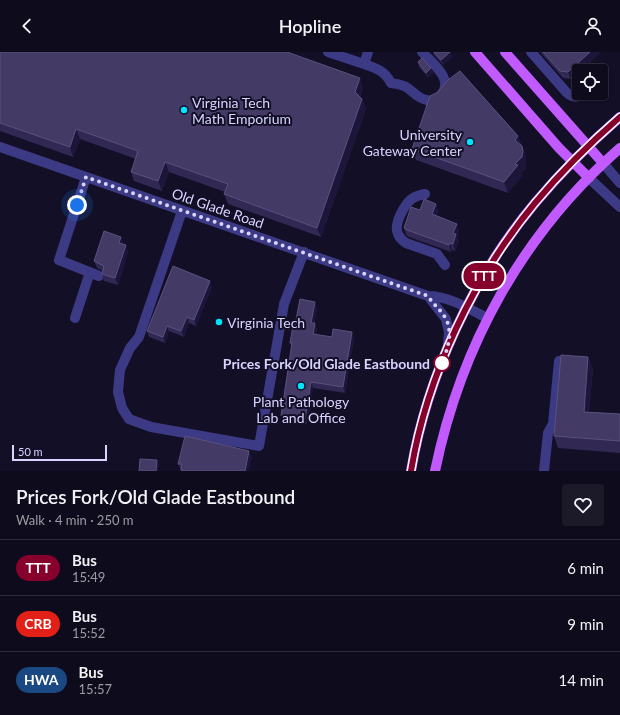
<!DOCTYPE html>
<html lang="en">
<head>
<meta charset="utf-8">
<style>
	body { margin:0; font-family:Lato,sans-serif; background:#1c1929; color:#f1f3f6; height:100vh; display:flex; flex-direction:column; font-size:15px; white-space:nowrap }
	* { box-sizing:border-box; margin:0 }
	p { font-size:13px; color:#9b9ba3 }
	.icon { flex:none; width:22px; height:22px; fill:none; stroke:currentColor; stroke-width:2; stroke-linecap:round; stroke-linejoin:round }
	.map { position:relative; height:419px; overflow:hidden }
	.sheet { display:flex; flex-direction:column; background:#0e0b1c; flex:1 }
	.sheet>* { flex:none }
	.badge { padding:0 8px; border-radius:13px; font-size:14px; line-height:26px }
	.buttons { position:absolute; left:572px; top:12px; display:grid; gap:8px }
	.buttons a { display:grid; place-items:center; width:36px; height:36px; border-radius:4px; background:#0e0b1c; box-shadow:0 1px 3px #0004,0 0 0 1px #2e2b3b; font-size:20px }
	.scale { position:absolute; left:12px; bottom:10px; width:95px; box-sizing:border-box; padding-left:4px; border:2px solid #d9d4ff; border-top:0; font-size:11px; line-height:14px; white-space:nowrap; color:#d9d4ff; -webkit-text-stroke:3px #130f26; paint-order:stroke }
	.you { position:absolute; width:20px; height:20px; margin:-10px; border:3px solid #fff; border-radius:50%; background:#1a73e8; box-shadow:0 0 0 6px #1a73e833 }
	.map>.badge { position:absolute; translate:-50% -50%; box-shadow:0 0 0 2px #fff }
	.round { display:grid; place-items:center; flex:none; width:42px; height:42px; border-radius:4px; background:#1c1929 }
	.summary { display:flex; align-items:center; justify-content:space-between; height:68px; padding:0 16px }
	h1 { font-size:19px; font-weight:600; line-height:30px }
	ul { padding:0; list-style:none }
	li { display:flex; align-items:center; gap:12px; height:56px; padding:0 16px; border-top:1px solid #2e2b3b }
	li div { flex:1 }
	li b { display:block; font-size:15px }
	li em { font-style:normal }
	li .badge { min-width:44px; font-weight:700; text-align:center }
	header { display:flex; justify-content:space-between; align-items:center; height:52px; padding:0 16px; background:#0e0b1c; font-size:18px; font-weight:600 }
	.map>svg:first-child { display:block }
</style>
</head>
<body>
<header><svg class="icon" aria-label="back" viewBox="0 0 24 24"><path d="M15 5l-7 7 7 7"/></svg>Hopline<svg class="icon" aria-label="person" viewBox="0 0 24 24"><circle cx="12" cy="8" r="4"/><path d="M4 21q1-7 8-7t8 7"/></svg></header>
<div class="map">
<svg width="620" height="419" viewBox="0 0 620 419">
	<rect width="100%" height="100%" fill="#130f26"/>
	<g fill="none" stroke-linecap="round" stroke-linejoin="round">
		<!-- minor -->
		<path stroke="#3d3a85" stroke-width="10" d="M328,0L364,12L368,0
			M531,0L567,41C573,46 578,46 584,41
			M364,12C376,16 385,19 391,31C396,32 401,32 406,35C413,39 418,47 427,48C431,50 438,47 441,43C455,28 432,11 422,0
			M0,95L428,244C449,244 469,257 487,266
			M603,111L620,131
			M86,125L59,208L99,224
			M589,126L620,155
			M425,142C420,143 416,144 413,146C405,151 395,170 397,179C398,185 402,188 406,191L437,202L445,213
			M182,159L139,285L130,296L120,318L118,340L122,356L129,367L151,375L259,394L284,252L304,200
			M428,244L446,267L449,281L448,293
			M75,266L90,220
			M544,419L548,381L553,372L559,309"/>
		<!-- major -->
		<path stroke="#c25bff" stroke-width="10" d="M475,0L559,96L589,126
			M505,0L603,111
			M411,419C427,324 473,225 535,151C561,120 590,91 620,65
			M435,419C461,293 523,181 620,96"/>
	</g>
	<!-- wall -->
	<path fill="#312854" d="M0,0L363,36L360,45L362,47L366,57L321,185L228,152L224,142L225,140L169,120L162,139L134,129L131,120L136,107L80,87L73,105L0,79Z
		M433,0H450L452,5L443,13L434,3Z
		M540,0H601L571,27L563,26Z
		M418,10L431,16L433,21L428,25L419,15Z
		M438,40L518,84L526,105V116L521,121L522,124L508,141L416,108L412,97Z
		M436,152L438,159L436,164L459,178L457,185L459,189L455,199L452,198L451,200L409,185L406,183L404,176L420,158Z
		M121,185L123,192L128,200L118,233L104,229L102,222L103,219L97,216L94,209Z
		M212,235L196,274L189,271L184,285L169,279L165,291L149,285L147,279Z
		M317,256L314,271L317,277L316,283L332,285L352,280L354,286L345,341L313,336L307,372H305V373L283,370L281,364L292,295L290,291L296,268Z
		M588,305L593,317L589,360L620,362V401L558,396L554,384Z
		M252,405L248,419H181L178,412Z"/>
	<!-- shaded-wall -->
	<path fill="#1d163a" d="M450,0L452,5L443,13L441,8Z
		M590,0H601L571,27L568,20Z
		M431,16L433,21L428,25L426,21Z
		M360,26L363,36L358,50L355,40Z
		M362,47L366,57L321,185L317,176Z
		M76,77L80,87L73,105L70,95Z
		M518,84L526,105V116L521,121L522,124L508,141L504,130L515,112V88Z
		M165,110L169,120L162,139L158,129Z
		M436,152L438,159L434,169L432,162Z
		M457,172L459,178L457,185L459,189L455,199L453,192V181Z
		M121,185L123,192L121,198L119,191Z
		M450,191L452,198L451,200L449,193Z
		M126,193L128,200L118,233L115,226Z
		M210,229L212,235L196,274L194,268Z
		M315,250L317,256L314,277L311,271Z
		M187,265L189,271L184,285L181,279Z
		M315,271L317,277L315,288L313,282Z
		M167,274L169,279L165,291L163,285Z
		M352,280L354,286L345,341L343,335Z
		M588,305L593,317L588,371L584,360Z
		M311,330L313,336L307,372L305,367Z
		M249,399L252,405L248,419H245Z
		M157,408L159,413L158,419H156Z"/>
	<!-- building -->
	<path fill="#433a66" stroke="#5a527e" d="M0,0H287L360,26L355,40L362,47L317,176L224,142L228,132L165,110L158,129L131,120L138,99L76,77L70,95L0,71Z
		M434,0H450L441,8Z
		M543,0H590L568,20L560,19Z
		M422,6L431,16L426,21L418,10Z
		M460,19L518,84L515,88L522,94L523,99L522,105L515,112L518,113L504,130L412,97L430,44L438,40L448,28Z
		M424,147L436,152L432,162L457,172L453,181L456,182L453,192L450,191L449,193L407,178L404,176L411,155L420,158Z
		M104,179L121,185L119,191L126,193L115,226L102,222L104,214L94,209Z
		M173,214L210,229L194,268L187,265L181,279L167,274L163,285L147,279Z
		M300,247L315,250L311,271H315L313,282L332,285L333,277L352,280L343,335L311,330L305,367L303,366V367L281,364L292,291H290L294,268H296Z
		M561,303L588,305L584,360L620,362V389L554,384Z
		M185,384L249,399L245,419H185L181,418L182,412H178Z
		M140,407L157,408L156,419H139Z"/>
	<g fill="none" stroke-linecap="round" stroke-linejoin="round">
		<defs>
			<path id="line" d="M411,419C427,323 473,226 535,151C561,120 590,91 620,65"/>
		</defs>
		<!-- line casing -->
		<use href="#line" stroke="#fff" stroke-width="9"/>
		<!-- line -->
		<use href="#line" stroke="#87012d" stroke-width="6"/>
		<!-- walk -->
		<path stroke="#d9d4ff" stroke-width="4" stroke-dasharray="0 7.2" d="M77,153L86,125L428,244C433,252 441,258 446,267C454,283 446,301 440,316L442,311"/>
	</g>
	<!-- markers -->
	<g fill="#00e5ff" stroke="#130f26" stroke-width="1.5">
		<circle cx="184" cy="58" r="4"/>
		<circle cx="470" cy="90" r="4"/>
		<circle cx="219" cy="270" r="4"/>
		<circle cx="301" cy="334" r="4"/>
	</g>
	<circle fill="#fff" stroke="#87012d" stroke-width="2" cx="442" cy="311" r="8"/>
	<g text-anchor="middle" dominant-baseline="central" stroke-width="4" stroke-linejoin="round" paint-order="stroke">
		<!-- poi labels -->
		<g font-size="14" fill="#d9d4ff" stroke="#130f26" text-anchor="start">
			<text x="192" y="50">Virginia Tech<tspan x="192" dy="16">Math Emporium</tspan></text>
			<text x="462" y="82" text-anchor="end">University<tspan x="462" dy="16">Gateway Center</tspan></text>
			<text x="227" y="270">Virginia Tech</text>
			<text x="301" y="349" text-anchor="middle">Plant Pathology<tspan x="301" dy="16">Lab and Office</tspan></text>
		</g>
		<!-- street labels -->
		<g font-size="14" fill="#d9d4ff" stroke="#130f26">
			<text transform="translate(218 156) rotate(19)">Old Glade Road</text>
		</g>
		<!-- stop labels -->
		<g font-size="14" font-weight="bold" fill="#d9d4ff" stroke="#130f26" text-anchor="end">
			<text x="430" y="311">Prices Fork/Old Glade Eastbound</text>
		</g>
	</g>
</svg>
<div class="buttons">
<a><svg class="icon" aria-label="locate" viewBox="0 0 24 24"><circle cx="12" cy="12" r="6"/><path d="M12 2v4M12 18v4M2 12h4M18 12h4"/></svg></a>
</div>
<div class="scale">50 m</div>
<div class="you" style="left:77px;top:153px"></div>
<b class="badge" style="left:484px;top:224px;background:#87012d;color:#fff">TTT</b>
</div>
<section class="sheet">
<div class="summary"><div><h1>Prices Fork/Old Glade Eastbound</h1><p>Walk · 4 min · 250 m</p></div><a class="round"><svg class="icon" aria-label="heart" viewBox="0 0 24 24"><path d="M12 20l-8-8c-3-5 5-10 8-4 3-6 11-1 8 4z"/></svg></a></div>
<ul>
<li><span class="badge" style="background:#87012d;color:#fff">TTT</span><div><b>Bus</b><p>15:49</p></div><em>6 min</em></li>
<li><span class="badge" style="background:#e32017;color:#fff">CRB</span><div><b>Bus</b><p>15:52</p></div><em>9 min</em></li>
<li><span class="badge" style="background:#1a4882;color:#fff">HWA</span><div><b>Bus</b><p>15:57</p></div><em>14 min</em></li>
</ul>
</section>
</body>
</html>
